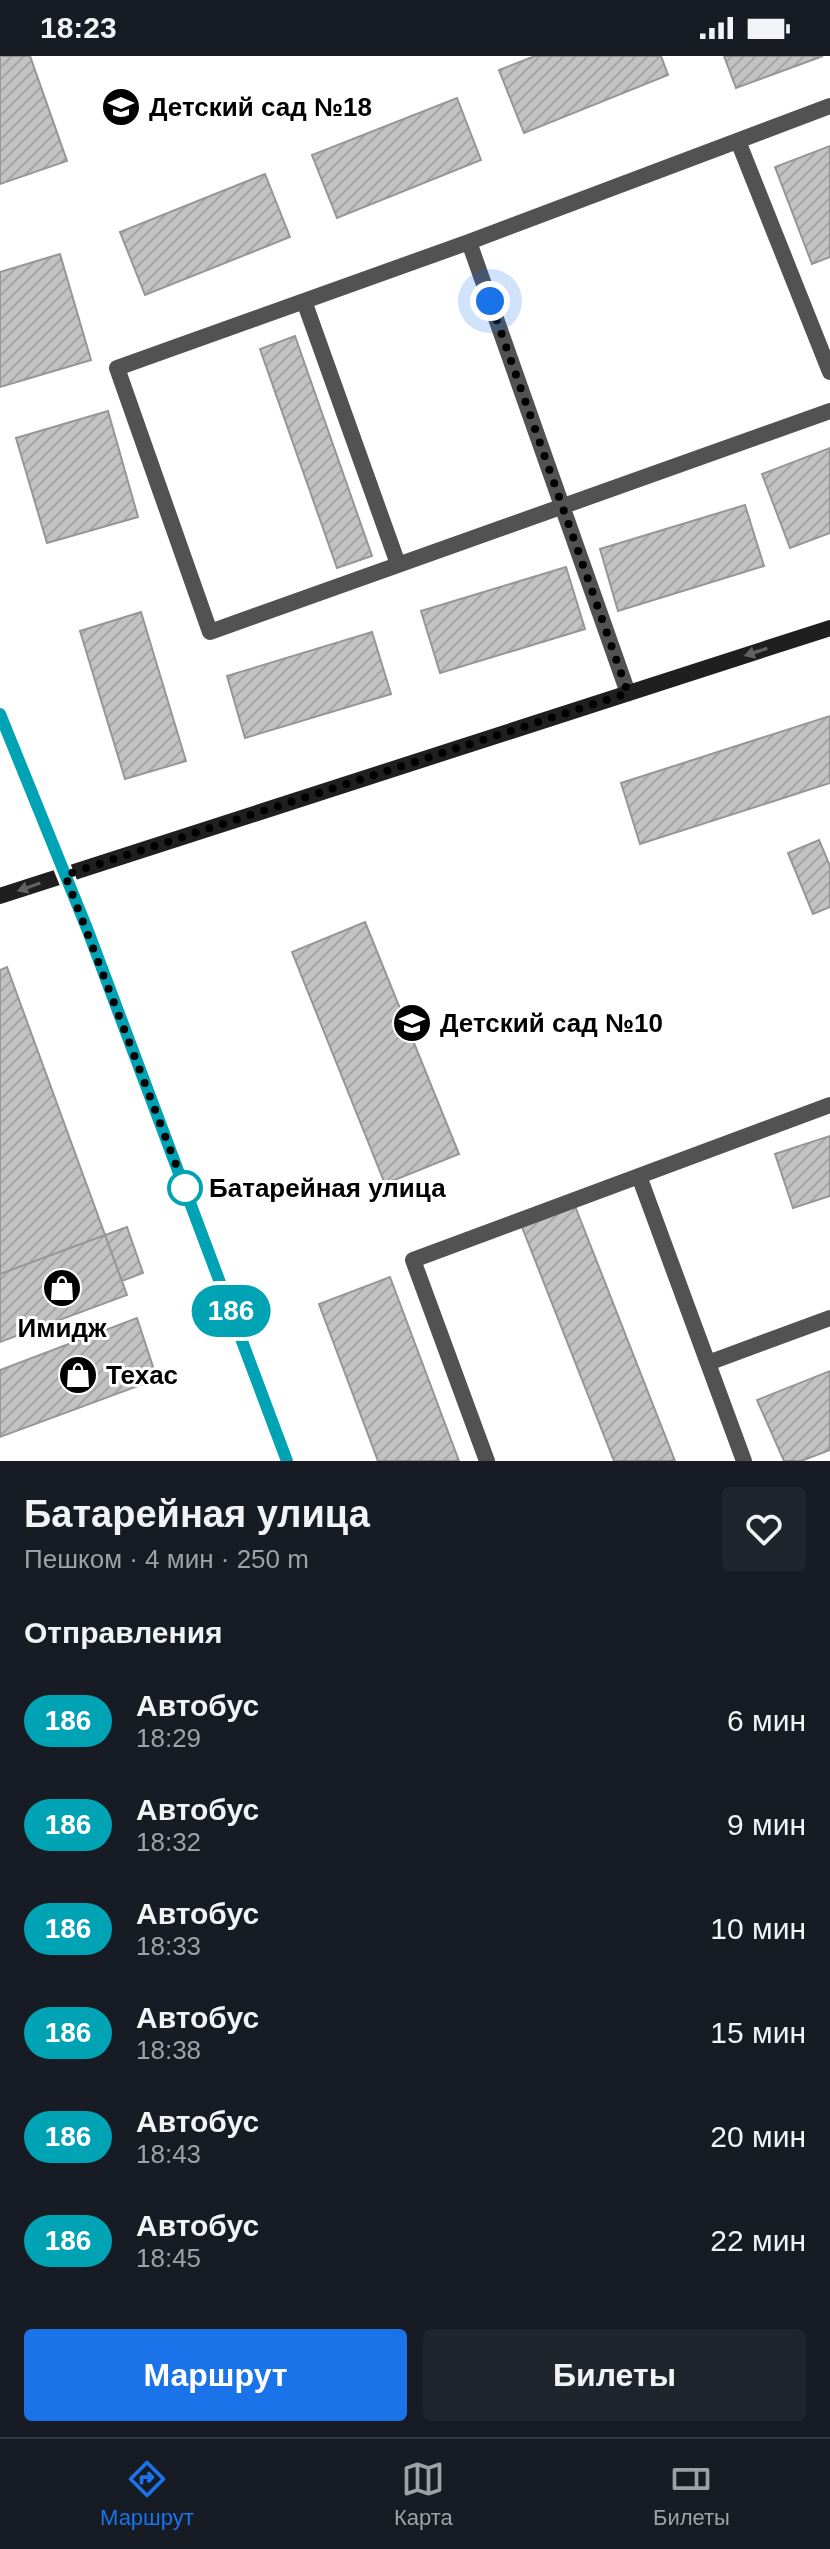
<!DOCTYPE html>
<html lang="ru">
<head>
<meta charset="utf-8">
<style>
	body { margin:0; font-family:Helvetica,sans-serif; background:#20242c; color:#f1f3f6; height:100vh; display:flex; flex-direction:column; font-size:30px; white-space:nowrap }
	* { box-sizing:border-box; margin:0 }
	p { font-size:26px; color:#9ea1a6 }
	.icon { flex:none; width:44px; height:44px; fill:none; stroke:currentColor; stroke-width:2; stroke-linecap:round; stroke-linejoin:round }
	.map { position:relative; height:1405px; overflow:hidden }
	.side { display:flex; flex-direction:column; background:#171b24; flex:1 }
	.side>* { flex:none }
	.badge { padding:0 16px; border-radius:26px; font-size:28px; line-height:52px }
	.you { position:absolute; width:40px; height:40px; margin:-20px; border:6px solid #fff; border-radius:50%; background:#1a73e8; box-shadow:0 0 0 12px #1a73e833 }
	.map>.badge { position:absolute; translate:-50% -50%; box-shadow:0 0 0 4px #fff }
	h2 { padding:0 24px; font-size:30px; line-height:72px }
	.round { display:grid; place-items:center; flex:none; width:84px; height:84px; border-radius:8px; background:#20242c }
	.overview { display:flex; align-items:center; justify-content:space-between; height:136px; padding:0 24px }
	h1 { font-size:38px; font-weight:700; line-height:60px }
	.button { display:flex; gap:16px; margin-top:auto; padding:16px 24px }
	.button a { flex:1; height:92px; border-radius:8px; background:#1a73e8; color:#fff; font-size:32px; font-weight:700; line-height:92px; text-align:center }
	.button a+a { background:#20242c; color:#f1f3f6 }
	ul { padding:0; list-style:none }
	li { display:flex; align-items:center; gap:24px; height:104px; padding:0 24px }
	li div { flex:1 }
	li b { display:block; font-size:30px }
	li em { font-style:normal }
	li .badge { min-width:88px; font-weight:700; text-align:center }
	.status { display:flex; justify-content:space-between; align-items:center; height:56px; padding:0 40px; background:#171b24; direction:ltr }
	.status svg { height:22px; fill:currentColor }
	.menu { display:flex; justify-content:space-around; align-items:center; height:112px; border-top:2px solid #363941; background:#171b24; font-size:22px; color:#9ea1a6 }
	.menu a { display:grid; justify-items:center; gap:4px }
	.menu .selected { color:#1a73e8 }
	.map>svg:first-child { display:block }
</style>
</head>
<body>
<div class="status"><b>18:23</b><svg viewBox="0 0 49 12"><path d="M0 12V9h3v3zM5 12V6h3v6zM10 12V3h3v9zM15 12V0h3v12zM26 1h20v11H26zM47 4h2v5h-2z"/></svg></div>
<div class="map">
<svg width="830" height="1405" viewBox="0 0 830 1405">
	<defs>
		<pattern id="building-hatch" width="6" height="6" patternUnits="userSpaceOnUse" patternTransform="scale(2)"><rect width="6" height="6" fill="#c2c2c2"/><path d="M-1 1l2-2M0 6l6-6M5 7l2-2" fill="none" stroke="#a5a5a5"/></pattern>
	</defs>
	<rect width="100%" height="100%" fill="#fff"/>
	<!-- building -->
	<path fill="url(#building-hatch)" stroke="#969696" stroke-width="2" d="M0,0H30L67,105L0,128Z
		M535,0H661L668,19L524,77L499,14Z
		M724,0H823L736,32Z
		M457,42L481,104L337,162L312,99Z
		M830,90V201L812,208L775,111Z
		M265,118L290,181L145,239L120,176Z
		M60,198L91,304L0,331V216Z
		M295,280L372,500L337,512L260,293Z
		M108,355L138,461L47,487L16,382Z
		M830,392V477L790,492L762,418Z
		M745,449L764,510L618,555L600,493Z
		M566,511L585,573L440,617L421,555Z
		M141,556L186,705L125,723L80,575Z
		M372,576L391,638L245,682L227,620Z
		M830,660V727L640,788L621,727Z
		M819,784L830,810V851L813,858L788,797Z
		M365,866L459,1098L385,1128L292,896Z
		M7,911L105,1179L0,1218V914Z
		M830,1080V1140L793,1152L775,1098Z
		M575,1150L675,1405H614L522,1171Z
		M127,1171L143,1217L122,1225L105,1179Z
		M105,1179L127,1239L0,1286V1218Z
		M390,1221L459,1405H378L319,1248Z
		M137,1262L157,1323L0,1381V1314Z
		M830,1315V1394L801,1405H784L757,1344Z"/>
	<g fill="none" stroke-linecap="round" stroke-linejoin="round">
		<!-- lane -->
		<path stroke="#525252" stroke-width="16" d="M830,50L469,186L117,312L210,576L830,355
			M738,85L830,316
			M469,186L628,637
			M304,245L398,508
			M639,1120L744,1405
			M708,1307L830,1262
			M487,1405L413,1204L830,1049"/>
		<!-- street -->
		<path stroke="#525252" stroke-width="16" d="M0,658L88,875L287,1405"/>
		<!-- secondary -->
		<path stroke="#1f1f1f" stroke-width="16" d="M0,840L830,572"/>
	</g>
	<!-- one-way arrows -->
	<defs><path id="oneway-solid" d="M-6-.8H1V-3.2L6.5 0L1 3.2V.8H-6Z" transform="scale(2)"/></defs>
	<g fill="#626262">
		<use href="#oneway-solid" transform="translate(756 596) rotate(162)"/>
		<use href="#oneway-solid" transform="translate(29 831) rotate(161)"/>
	</g>
	<g fill="none" stroke-linecap="round" stroke-linejoin="round">
		<defs>
			<path id="line" d="M0,658L88,875L287,1405"/>
		</defs>
		<!-- line casing -->
		<use href="#line" stroke="#fff" stroke-width="18"/>
		<!-- line -->
		<use href="#line" stroke="#00a3b4" stroke-width="12"/>
		<!-- walk -->
		<path stroke="#000" stroke-width="8" stroke-dasharray="0 14.4" d="M185,1132L188,1140L65,819L628,637L490,245"/>
	</g>
	<!-- icons -->
	<defs>
		<symbol id="school-disc" viewBox="-11 -11 22 22"><circle r="9.5" fill="#000" stroke="#fff"/><path d="M0-5L7-2L0 1L-7-2ZM-4 1L0 2.5L4 1V4Q0 6-4 4Z" fill="#fff"/></symbol>
		<symbol id="shop-disc" viewBox="-11 -11 22 22"><circle r="9.5" fill="#000" stroke="#fff"/><path d="M-5-2.5h2.3a2.7 3.5 0 0 1 5.4 0H5L5.5 6h-11ZM-1.5-2.5h3a1.5 2.3 0 0 0-3 0Z" fill="#fff"/></symbol>
	</defs>
	<g fill-rule="evenodd">
		<use href="#school-disc" x="99" y="29" width="44" height="44"/>
		<use href="#school-disc" x="390" y="945" width="44" height="44"/>
		<use href="#shop-disc" x="40" y="1210" width="44" height="44"/>
		<use href="#shop-disc" x="56" y="1297" width="44" height="44"/>
	</g>
	<!-- markers -->
	<circle fill="#fff" stroke="#00a3b4" stroke-width="4" cx="185" cy="1132" r="16"/>
	<g text-anchor="middle" dominant-baseline="central" stroke-width="6" stroke-linejoin="round" paint-order="stroke">
		<!-- poi labels -->
		<g font-size="26" font-weight="bold" fill="#000" stroke="#fff" text-anchor="start">
			<text x="149" y="51">Детский сад №18</text>
			<text x="440" y="967">Детский сад №10</text>
			<text x="62" y="1272" text-anchor="middle">Имидж</text>
			<text x="106" y="1319">Техас</text>
		</g>
		<!-- stop labels -->
		<g font-size="26" font-weight="bold" fill="#000" stroke="#fff" text-anchor="start">
			<text x="209" y="1132">Батарейная улица</text>
		</g>
	</g>
</svg>
<div class="you" style="left:490px;top:245px"></div>
<b class="badge" style="left:231px;top:1255px;background:#00a3b4;color:#fff">186</b>
</div>
<section class="side">
<div class="overview"><div><h1>Батарейная улица</h1><p>Пешком · 4 мин · 250 m</p></div><a class="round"><svg class="icon" aria-label="heart" viewBox="0 0 24 24"><path d="M12 20l-8-8c-3-5 5-10 8-4 3-6 11-1 8 4z"/></svg></a></div>
<h2>Отправления</h2>
<ul>
<li><span class="badge" style="background:#00a3b4;color:#fff">186</span><div><b>Автобус</b><p>18:29</p></div><em>6 мин</em></li>
<li><span class="badge" style="background:#00a3b4;color:#fff">186</span><div><b>Автобус</b><p>18:32</p></div><em>9 мин</em></li>
<li><span class="badge" style="background:#00a3b4;color:#fff">186</span><div><b>Автобус</b><p>18:33</p></div><em>10 мин</em></li>
<li><span class="badge" style="background:#00a3b4;color:#fff">186</span><div><b>Автобус</b><p>18:38</p></div><em>15 мин</em></li>
<li><span class="badge" style="background:#00a3b4;color:#fff">186</span><div><b>Автобус</b><p>18:43</p></div><em>20 мин</em></li>
<li><span class="badge" style="background:#00a3b4;color:#fff">186</span><div><b>Автобус</b><p>18:45</p></div><em>22 мин</em></li>
</ul>
<div class="button"><a>Маршрут</a><a>Билеты</a></div>
</section>
<nav class="menu">
<a class="selected"><svg class="icon" aria-label="directions" viewBox="0 0 24 24"><path d="M12 3l9 9-9 9-9-9zM9 14v-3h6M13 9l2 2-2 2"/></svg>Маршрут</a>
<a><svg class="icon" aria-label="map" viewBox="0 0 24 24"><path d="M3 6l6-2 6 2 6-2v14l-6 2-6-2-6 2zM9 4v14M15 6v14"/></svg>Карта</a>
<a><svg class="icon" aria-label="tickets" viewBox="0 0 24 24"><path d="M3 7h18v10H3zM15 7v10"/></svg>Билеты</a>
</nav>
</body>
</html>
